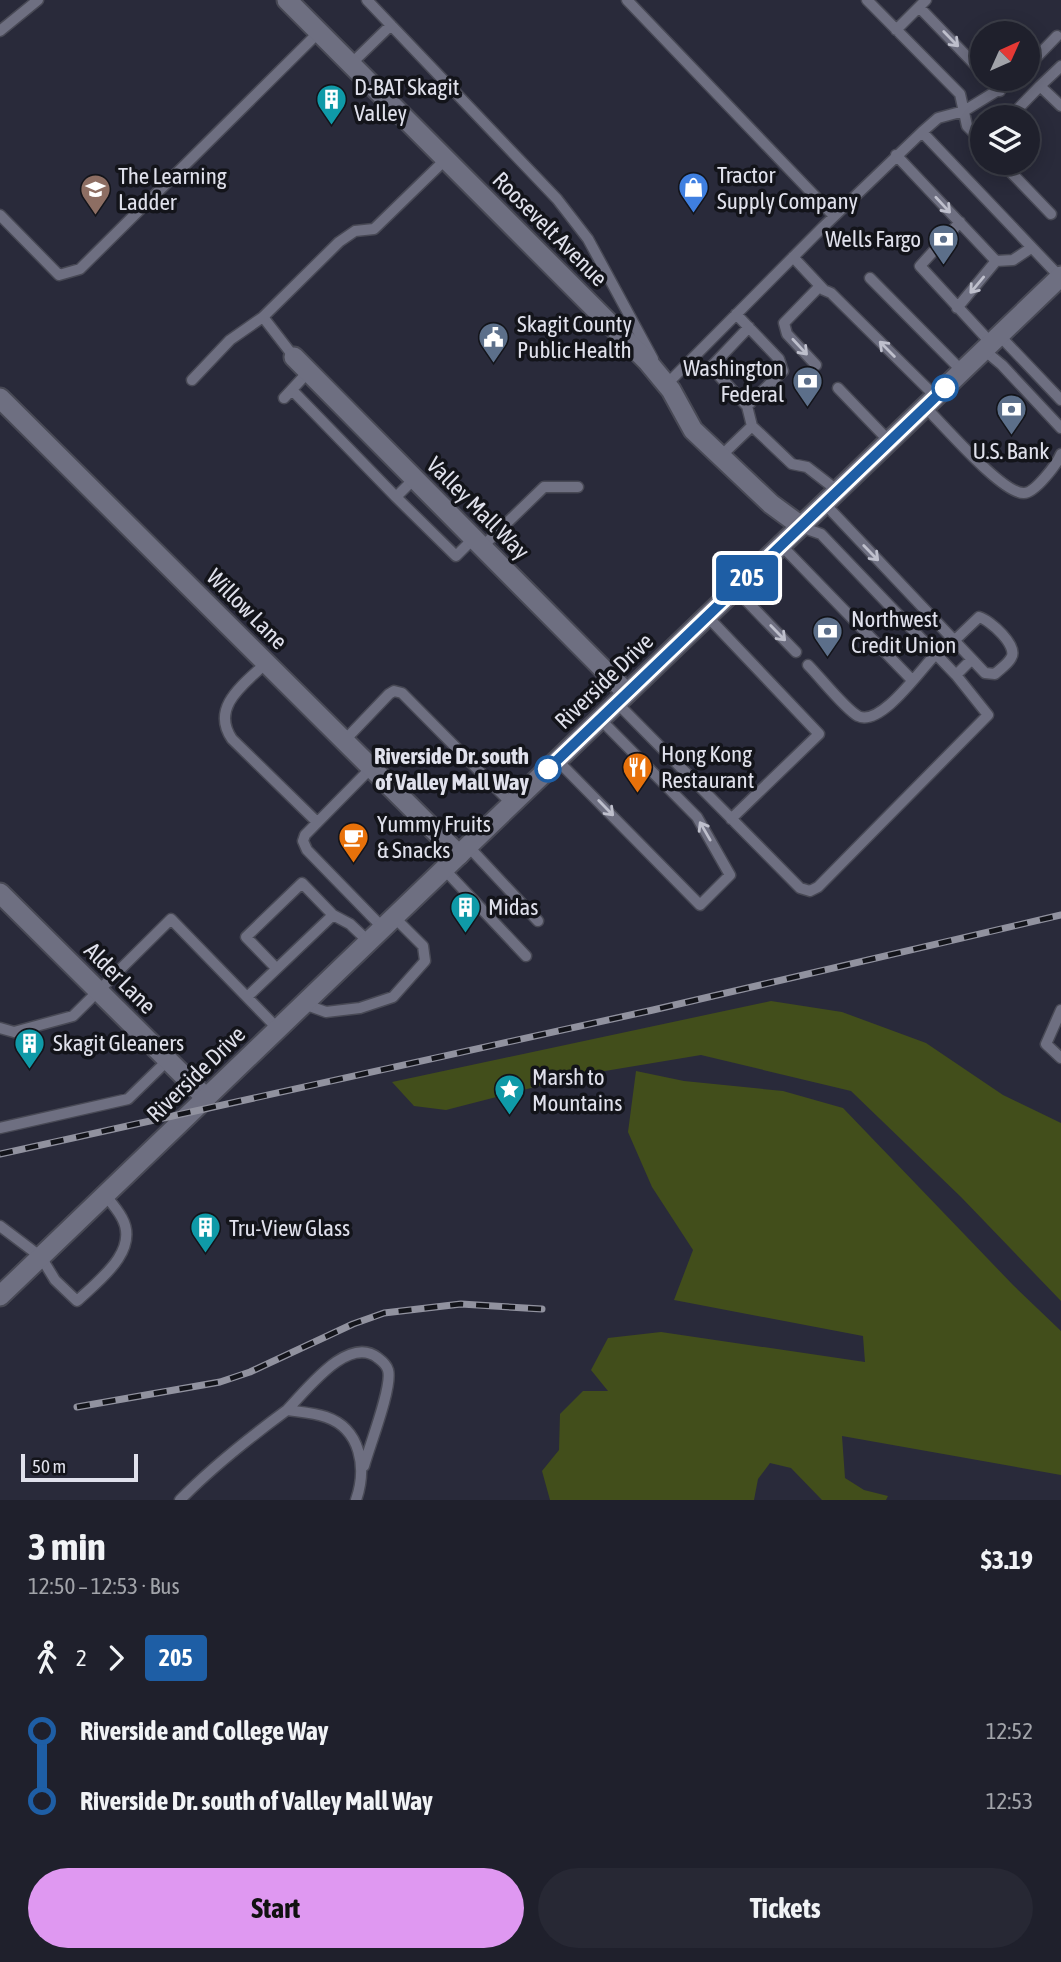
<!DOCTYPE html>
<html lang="en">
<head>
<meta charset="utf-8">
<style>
	body { margin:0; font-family:"Asap Condensed",sans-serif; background:#272834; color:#f1f3f6; height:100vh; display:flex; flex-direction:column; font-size:26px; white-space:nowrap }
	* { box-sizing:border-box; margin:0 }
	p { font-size:23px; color:#a1a3a9 }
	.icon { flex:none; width:38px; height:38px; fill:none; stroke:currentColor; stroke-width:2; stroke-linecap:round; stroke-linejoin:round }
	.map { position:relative; height:1500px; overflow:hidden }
	.sheet { display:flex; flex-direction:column; background:#1f202c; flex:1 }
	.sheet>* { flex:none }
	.badge { padding:0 14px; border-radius:5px; font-size:24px; line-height:46px }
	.needle { width:46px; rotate:45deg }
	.controls { position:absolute; left:970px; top:21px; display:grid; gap:14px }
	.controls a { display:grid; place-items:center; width:70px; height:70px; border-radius:50%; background:#1f202c; box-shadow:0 4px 18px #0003,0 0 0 2px #3c3e48; font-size:35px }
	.scale { position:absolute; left:21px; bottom:18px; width:117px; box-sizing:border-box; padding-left:7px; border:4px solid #e0e1ec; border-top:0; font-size:19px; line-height:24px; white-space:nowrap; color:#e0e1ec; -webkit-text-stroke:5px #13141a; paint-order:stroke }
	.map>.badge { position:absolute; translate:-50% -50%; box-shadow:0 0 0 4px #fff }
	.legs { display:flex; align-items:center; gap:10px; height:77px; padding:0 28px; font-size:23px }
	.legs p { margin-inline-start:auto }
	.headline { display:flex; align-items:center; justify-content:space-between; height:119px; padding:0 28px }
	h1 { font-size:38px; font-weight:700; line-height:52px }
	.primary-button { display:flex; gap:14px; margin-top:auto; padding:14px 28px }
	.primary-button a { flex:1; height:80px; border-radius:42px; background:#df98f1; color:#111; font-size:28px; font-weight:700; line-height:80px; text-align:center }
	.primary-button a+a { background:#272834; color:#f1f3f6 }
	ul { padding:0 28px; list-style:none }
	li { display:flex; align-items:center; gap:24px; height:70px; font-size:26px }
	li i { display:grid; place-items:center; width:10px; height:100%; margin:0 9px; background:currentColor }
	li i::after { content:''; width:18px; height:18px; margin:-9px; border:5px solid; border-radius:50%; background:#1f202c }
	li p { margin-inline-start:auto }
	li:first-child i { background:linear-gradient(#0000 50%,currentColor 0) }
	li:last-child i { background:linear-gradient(currentColor 50%,#0000 0) }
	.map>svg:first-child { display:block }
</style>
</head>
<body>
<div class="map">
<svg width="1061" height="1500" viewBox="0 0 1061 1500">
	<rect width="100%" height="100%" fill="#292a3a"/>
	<!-- green -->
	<path fill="#424e1b" d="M771,1001L842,1012L926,1043L1003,1095L1061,1123V1301L961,1197L851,1091L701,1055L581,1075L446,1110L414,1106L392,1082Z
		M636,1071L684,1081L783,1091L843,1108L1013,1285L1061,1331V1475L842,1436L845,1478L864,1490L888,1496L886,1500H822L791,1468L770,1463L758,1479L754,1500H550L542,1471L559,1450L560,1414L583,1391H608L591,1370L608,1338L661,1332L865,1362L863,1336L674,1300L693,1250L652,1187L628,1132Z"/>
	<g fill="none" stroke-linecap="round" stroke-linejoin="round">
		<defs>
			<path id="service" d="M367,0L557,199L588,239L653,359
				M627,0L834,216
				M867,0L960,94L967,126L982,141
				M919,7L982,72
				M896,30L926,0
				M0,31L38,0
				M351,64L391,25
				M1027,67L1057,36
				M988,79L1000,91
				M1040,86L1061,66
				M1010,117L1040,86L1061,106
				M922,132L1060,277
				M896,155L996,261
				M1002,163L1051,214
				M0,215L59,275L80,269L319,32
				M960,222L920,266L991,343
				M793,257L824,290L831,293L936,397
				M870,278L962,371
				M957,308L996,261L1013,260L1031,248
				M736,314L779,359L783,371L747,406
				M263,317L294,357
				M749,327L711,367L747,406L752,426L792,464L807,467L838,491
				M999,335L1061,400
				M984,350L1002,365L1061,428
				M816,365L787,334L784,323L820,286
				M192,380L230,340L263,317L339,242L355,231L374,229L446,159
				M665,382L667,384L823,227L922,132L938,118L964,111L1016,79
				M838,388L889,441
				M292,390L396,497L415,478
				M284,398L309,371
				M925,407C943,424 1002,494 1024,493C1035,493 1057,464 1061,454
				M721,456L752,426
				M396,497L456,556L474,538
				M824,503L985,673L995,674C1000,669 1008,664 1011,658C1019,646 990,620 979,617L954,641
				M781,545L912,680
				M482,547L544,487H578
				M735,589L796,652
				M707,616L819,734L731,819
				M266,663C244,684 210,707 232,739L317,822
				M808,665C820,677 845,709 858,716C881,727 920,670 935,655
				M956,675L971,660
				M617,703L800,888L810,891L818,887L988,715L956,675L821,534L801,527
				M344,741L389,694L394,691L402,693L512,804
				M557,760L700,905L730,875L697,817L600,719
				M371,768L305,835L303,841L307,850L383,928
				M468,846L538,921
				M444,869L526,956
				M276,968L246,937L302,883L333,915L350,924L369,942
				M247,997L333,915
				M304,1004L326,1012L360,1008L393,997L425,961L423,946L394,917
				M1061,1010L1046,1044L1061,1058
				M0,1028L14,1032L73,1016L171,919L278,1029
				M0,1128L128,1099L168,1060
				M0,1226L41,1257L55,1280L77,1301C98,1281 140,1251 122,1218C118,1210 111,1202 105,1195
				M287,1410C306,1391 348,1334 378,1358C382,1361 387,1366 388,1370C393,1386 369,1447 364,1466
				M180,1500C213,1466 249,1438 287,1410C300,1412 314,1413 326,1417C361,1429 367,1468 356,1500"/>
			<path id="minor" d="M287,0L647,361L671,390L693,430L771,504L801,526
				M294,357L627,693
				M0,398L459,855
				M0,893L206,1098"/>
			<path id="secondary" d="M0,1296L1061,276"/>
		</defs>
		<!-- service casing -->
		<use href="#service" stroke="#484955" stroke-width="13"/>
		<!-- minor casing -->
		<use href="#minor" stroke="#484955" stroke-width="23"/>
		<!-- secondary casing -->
		<use href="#secondary" stroke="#484955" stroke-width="23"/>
		<!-- service -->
		<use href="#service" stroke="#6e6f81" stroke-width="10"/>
		<!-- minor -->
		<use href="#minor" stroke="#6e6f81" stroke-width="19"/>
		<!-- secondary -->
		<use href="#secondary" stroke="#6e6f81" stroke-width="19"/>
		<defs>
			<path id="rail" d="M0,1154L653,1010L1061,915
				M77,1407L220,1382L250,1372L353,1324L384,1313L461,1304L542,1309"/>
		</defs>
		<!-- rail casing -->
		<use href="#rail" stroke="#91929f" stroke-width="7"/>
		<!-- rail -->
		<use href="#rail" stroke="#13141a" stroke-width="4.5" stroke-dasharray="13" stroke-linecap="butt"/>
	</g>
	<!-- one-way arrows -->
	<defs><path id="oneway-shaft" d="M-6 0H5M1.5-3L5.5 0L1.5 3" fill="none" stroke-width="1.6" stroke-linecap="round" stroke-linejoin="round" transform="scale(1.75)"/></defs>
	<g stroke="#bebfcc">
		<use href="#oneway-shaft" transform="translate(951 39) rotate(46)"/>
		<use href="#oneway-shaft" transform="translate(943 205) rotate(47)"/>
		<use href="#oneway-shaft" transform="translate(977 285) rotate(130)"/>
		<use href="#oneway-shaft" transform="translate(800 347) rotate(47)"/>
		<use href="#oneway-shaft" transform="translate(887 349) rotate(-135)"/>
		<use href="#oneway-shaft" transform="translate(871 553) rotate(46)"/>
		<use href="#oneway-shaft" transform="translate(778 633) rotate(46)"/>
		<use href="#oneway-shaft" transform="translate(606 808) rotate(46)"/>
		<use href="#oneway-shaft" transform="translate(705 831) rotate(-120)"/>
	</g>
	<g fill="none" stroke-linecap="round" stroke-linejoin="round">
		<defs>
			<path id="line-1" d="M548,769L945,388"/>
		</defs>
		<!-- line-1 casing -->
		<use href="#line-1" stroke="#fff" stroke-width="16"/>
		<!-- line-1 -->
		<use href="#line-1" stroke="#1e5ea5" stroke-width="10"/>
	</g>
	<!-- icons -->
	<defs>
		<symbol id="building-pin" viewBox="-11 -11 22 30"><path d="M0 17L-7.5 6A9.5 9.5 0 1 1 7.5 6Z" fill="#0f9aa8" stroke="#13141a"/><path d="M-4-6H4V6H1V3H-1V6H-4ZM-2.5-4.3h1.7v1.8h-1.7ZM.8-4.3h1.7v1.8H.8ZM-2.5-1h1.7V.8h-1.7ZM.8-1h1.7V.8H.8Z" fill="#fff"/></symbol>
		<symbol id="shop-pin" viewBox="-11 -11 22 30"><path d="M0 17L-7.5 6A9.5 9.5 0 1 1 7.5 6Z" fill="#3f7fe0" stroke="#13141a"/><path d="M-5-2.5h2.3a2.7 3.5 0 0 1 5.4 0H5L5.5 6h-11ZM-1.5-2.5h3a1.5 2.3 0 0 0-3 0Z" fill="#fff"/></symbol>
		<symbol id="school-pin" viewBox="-11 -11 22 30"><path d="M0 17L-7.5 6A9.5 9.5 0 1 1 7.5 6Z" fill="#8d6e63" stroke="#13141a"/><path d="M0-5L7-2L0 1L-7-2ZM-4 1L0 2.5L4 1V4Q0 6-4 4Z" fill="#fff"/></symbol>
		<symbol id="bank-pin" viewBox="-11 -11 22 30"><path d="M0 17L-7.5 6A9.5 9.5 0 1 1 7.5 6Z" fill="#5c6f8a" stroke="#13141a"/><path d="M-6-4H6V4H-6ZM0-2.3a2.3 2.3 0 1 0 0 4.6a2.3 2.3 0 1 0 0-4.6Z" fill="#fff"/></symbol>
		<symbol id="civic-pin" viewBox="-11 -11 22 30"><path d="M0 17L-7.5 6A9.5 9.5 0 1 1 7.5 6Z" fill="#5c6f8a" stroke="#13141a"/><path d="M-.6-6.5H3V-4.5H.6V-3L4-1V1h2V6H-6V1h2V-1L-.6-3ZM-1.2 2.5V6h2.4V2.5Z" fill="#fff"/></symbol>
		<symbol id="restaurant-pin" viewBox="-11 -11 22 30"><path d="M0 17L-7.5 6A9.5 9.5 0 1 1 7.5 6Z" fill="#e8710a" stroke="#13141a"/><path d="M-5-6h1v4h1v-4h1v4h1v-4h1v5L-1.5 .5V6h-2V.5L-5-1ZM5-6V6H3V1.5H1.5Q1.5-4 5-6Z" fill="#fff"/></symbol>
		<symbol id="cafe-pin" viewBox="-11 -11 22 30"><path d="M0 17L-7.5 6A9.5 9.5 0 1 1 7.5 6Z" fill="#e8710a" stroke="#13141a"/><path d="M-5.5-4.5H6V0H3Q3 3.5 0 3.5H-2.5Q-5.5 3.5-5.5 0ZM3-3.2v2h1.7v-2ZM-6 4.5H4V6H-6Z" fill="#fff"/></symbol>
		<symbol id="sight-pin" viewBox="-11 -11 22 30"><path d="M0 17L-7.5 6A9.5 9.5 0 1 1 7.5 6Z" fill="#0f9aa8" stroke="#13141a"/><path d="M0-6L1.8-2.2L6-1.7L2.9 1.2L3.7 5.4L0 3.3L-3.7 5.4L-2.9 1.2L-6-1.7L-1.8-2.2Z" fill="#fff"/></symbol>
	</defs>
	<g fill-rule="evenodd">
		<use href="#building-pin" x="314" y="82" width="35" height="47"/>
		<use href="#shop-pin" x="676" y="170" width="35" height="47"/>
		<use href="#school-pin" x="78" y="172" width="35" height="47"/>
		<use href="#bank-pin" x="926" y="222" width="35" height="47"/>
		<use href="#civic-pin" x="476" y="320" width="35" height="47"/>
		<use href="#bank-pin" x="790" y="364" width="35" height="47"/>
		<use href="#bank-pin" x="994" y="392" width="35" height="47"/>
		<use href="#bank-pin" x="810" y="614" width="35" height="47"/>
		<use href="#restaurant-pin" x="620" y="750" width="35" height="47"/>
		<use href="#cafe-pin" x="336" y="820" width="35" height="47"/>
		<use href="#building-pin" x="448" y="890" width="35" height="47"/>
		<use href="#building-pin" x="12" y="1026" width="35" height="47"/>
		<use href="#sight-pin" x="492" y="1072" width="35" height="47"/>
		<use href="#building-pin" x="188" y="1210" width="35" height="47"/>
	</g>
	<!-- markers -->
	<g fill="#fff" stroke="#1e5ea5" stroke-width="3.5">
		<circle cx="945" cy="388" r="12"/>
		<circle cx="548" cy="769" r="12"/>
	</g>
	<g text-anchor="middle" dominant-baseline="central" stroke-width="7" stroke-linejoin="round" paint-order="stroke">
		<!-- poi labels -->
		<g font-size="23" fill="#e0e1ec" stroke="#13141a" text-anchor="start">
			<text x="354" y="87">D-BAT Skagit<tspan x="354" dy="26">Valley</tspan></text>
			<text x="717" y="175">Tractor<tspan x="717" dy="26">Supply Company</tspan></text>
			<text x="118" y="176">The Learning<tspan x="118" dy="26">Ladder</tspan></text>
			<text x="921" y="239" text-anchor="end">Wells Fargo</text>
			<text x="517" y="324">Skagit County<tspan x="517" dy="26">Public Health</tspan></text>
			<text x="784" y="368" text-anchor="end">Washington<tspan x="784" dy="26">Federal</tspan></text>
			<text x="1011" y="451" text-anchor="middle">U.S. Bank</text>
			<text x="851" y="619">Northwest<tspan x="851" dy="26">Credit Union</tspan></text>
			<text x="661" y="754">Hong Kong<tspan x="661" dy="26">Restaurant</tspan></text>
			<text x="377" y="824">Yummy Fruits<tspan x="377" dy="26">&amp; Snacks</tspan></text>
			<text x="488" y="907">Midas</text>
			<text x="53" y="1043">Skagit Gleaners</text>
			<text x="532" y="1077">Marsh to<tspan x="532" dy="26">Mountains</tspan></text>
			<text x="229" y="1228">Tru-View Glass</text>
		</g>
		<!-- street labels -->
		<g font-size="23" fill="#e0e1ec" stroke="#13141a">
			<text transform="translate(550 229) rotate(45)">Roosevelt Avenue</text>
			<text transform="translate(478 508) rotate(45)">Valley Mall Way</text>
			<text transform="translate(247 609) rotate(45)">Willow Lane</text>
			<text transform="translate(604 681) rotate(-44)">Riverside Drive</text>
			<text transform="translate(120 978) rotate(45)">Alder Lane</text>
			<text transform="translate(196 1074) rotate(-44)">Riverside Drive</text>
		</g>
		<!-- stop labels -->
		<g font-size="23" font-weight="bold" fill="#e0e1ec" stroke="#13141a" text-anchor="end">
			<text x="529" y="756">Riverside Dr. south<tspan x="529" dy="26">of Valley Mall Way</tspan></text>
		</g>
	</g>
</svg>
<div class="controls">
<a><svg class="needle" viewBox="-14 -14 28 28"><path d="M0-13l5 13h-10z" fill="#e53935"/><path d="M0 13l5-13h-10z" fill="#a1a3a9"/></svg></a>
<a><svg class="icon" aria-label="layers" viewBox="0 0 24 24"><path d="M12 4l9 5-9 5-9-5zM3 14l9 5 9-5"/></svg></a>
</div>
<div class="scale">50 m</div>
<b class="badge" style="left:747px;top:578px;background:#1e5ea5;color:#fff">205</b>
</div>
<section class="sheet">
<div class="headline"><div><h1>3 min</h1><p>12:50 – 12:53 · Bus</p></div><b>$3.19</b></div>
<div class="legs"><svg class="icon" aria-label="walk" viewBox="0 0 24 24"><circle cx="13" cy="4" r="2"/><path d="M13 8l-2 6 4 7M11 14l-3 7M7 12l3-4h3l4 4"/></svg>2<svg class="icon" aria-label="forward" viewBox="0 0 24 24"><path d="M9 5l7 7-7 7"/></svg><b class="badge" style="background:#1e5ea5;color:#fff">205</b></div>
<ul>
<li><i style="color:#1e5ea5"></i><b>Riverside and College Way</b><p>12:52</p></li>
<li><i style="color:#1e5ea5"></i><b>Riverside Dr. south of Valley Mall Way</b><p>12:53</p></li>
</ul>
<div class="primary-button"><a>Start</a><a>Tickets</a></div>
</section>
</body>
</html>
